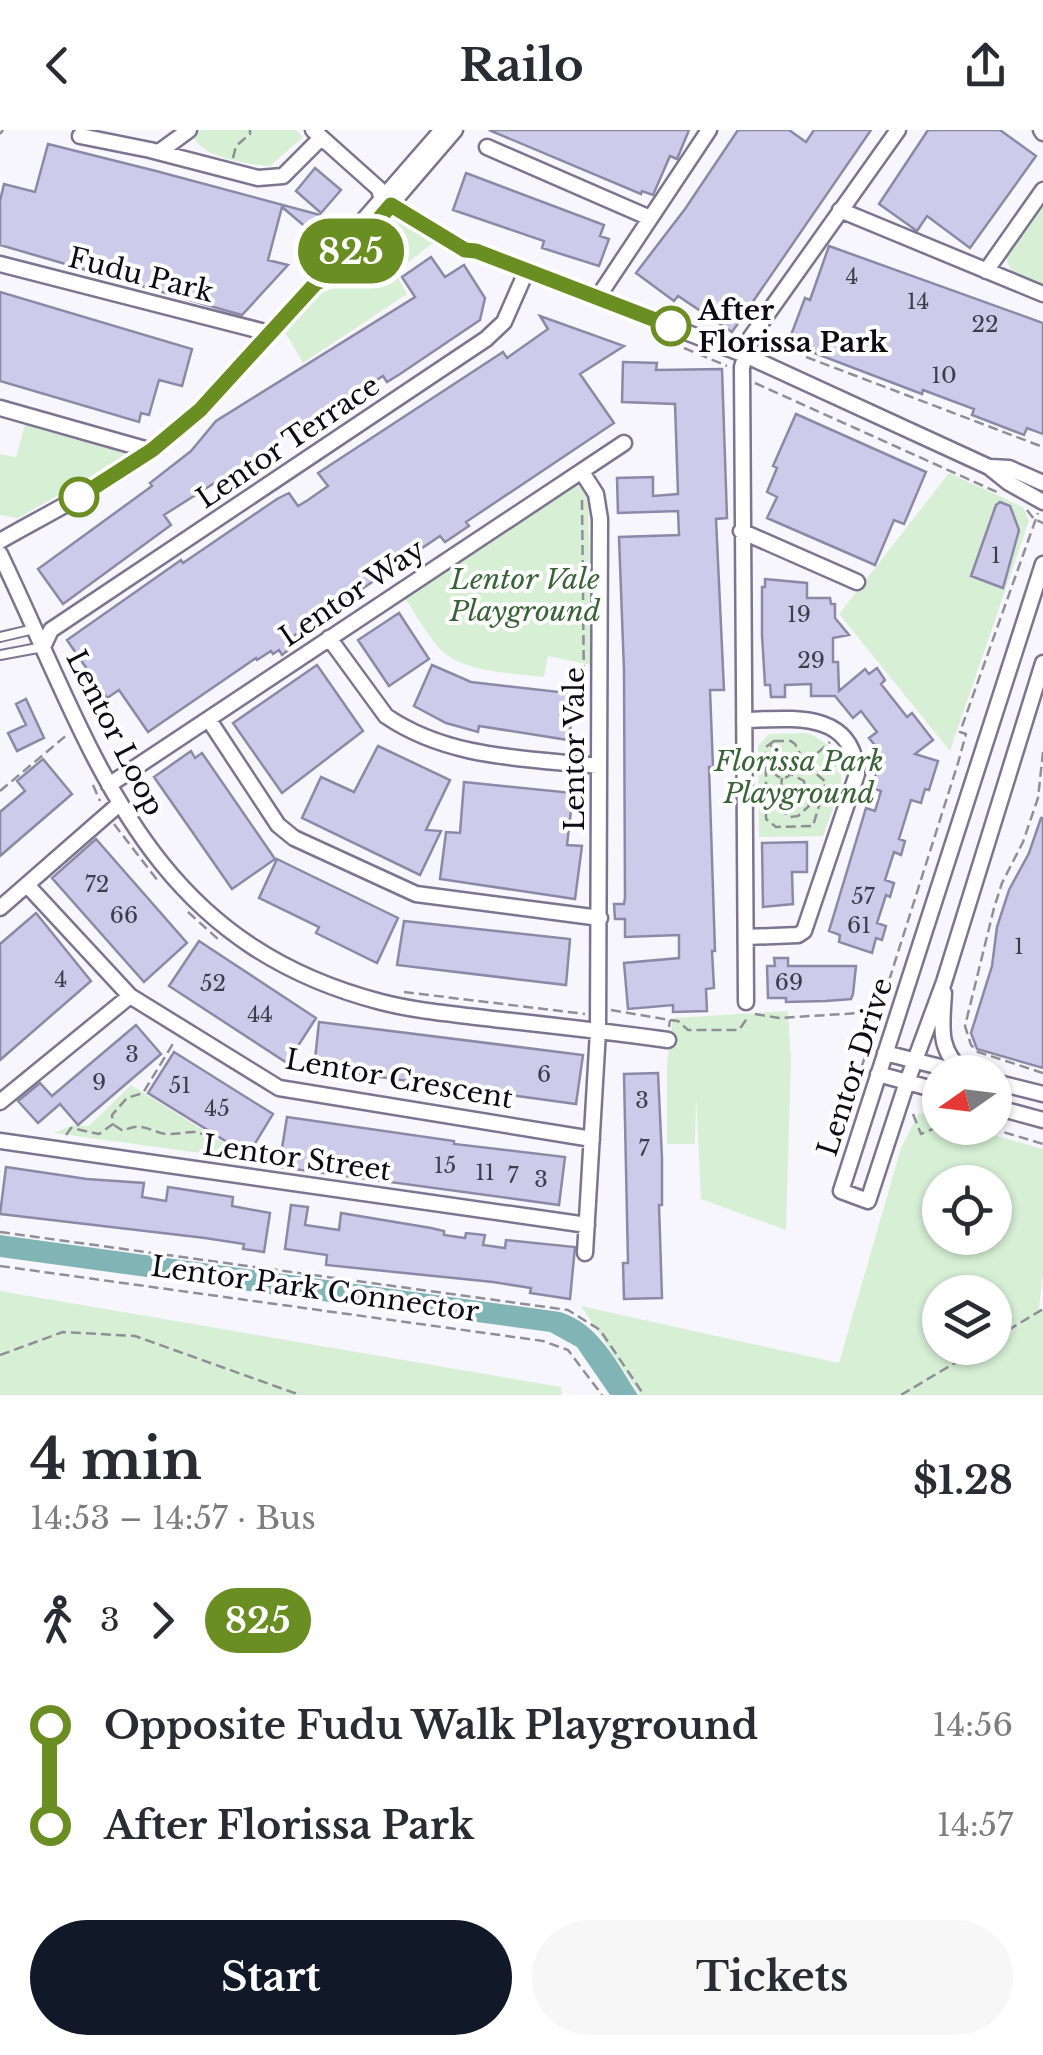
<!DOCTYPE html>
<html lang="en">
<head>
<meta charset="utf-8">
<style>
	body { margin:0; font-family:"Libre Baskerville",serif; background:#f7f7f7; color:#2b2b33; height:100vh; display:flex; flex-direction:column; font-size:38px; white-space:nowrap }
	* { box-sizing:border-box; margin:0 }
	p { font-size:32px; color:#7c7c81 }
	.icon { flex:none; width:55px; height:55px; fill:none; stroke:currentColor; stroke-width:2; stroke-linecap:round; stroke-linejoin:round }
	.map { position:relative; height:1265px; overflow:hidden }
	.sheet { display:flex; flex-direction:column; background:#fff; flex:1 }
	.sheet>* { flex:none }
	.badge { padding:0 20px; border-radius:32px; font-size:35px; line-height:65px }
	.needle { width:65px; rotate:256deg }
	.tools { position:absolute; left:922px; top:925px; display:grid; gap:20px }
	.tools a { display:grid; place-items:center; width:90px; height:90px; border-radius:50%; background:#fff; box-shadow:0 2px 8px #0004; font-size:50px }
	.map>.badge { position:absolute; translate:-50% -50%; box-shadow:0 0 0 5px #fff }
	.legs { display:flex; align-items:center; gap:15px; height:110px; padding:0 30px; font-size:32px }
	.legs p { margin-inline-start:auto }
	.summary { display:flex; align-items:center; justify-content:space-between; height:170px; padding:0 30px }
	h1 { font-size:55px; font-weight:700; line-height:75px }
	.cta { display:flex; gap:20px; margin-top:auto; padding:20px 30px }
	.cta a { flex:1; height:115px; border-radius:60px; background:#111827; color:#fff; font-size:40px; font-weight:700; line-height:115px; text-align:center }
	.cta a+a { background:#f7f7f7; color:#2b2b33 }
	ul { padding:0 30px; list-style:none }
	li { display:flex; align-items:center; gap:35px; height:100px; font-size:38px }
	li i { display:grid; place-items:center; width:15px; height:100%; margin:0 12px; background:currentColor }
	li i::after { content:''; width:25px; height:25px; margin:-12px; border:8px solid; border-radius:50%; background:#fff }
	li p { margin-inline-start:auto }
	li:first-child i { background:linear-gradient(#0000 50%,currentColor 0) }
	li:last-child i { background:linear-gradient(currentColor 50%,#0000 0) }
	header { display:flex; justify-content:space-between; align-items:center; height:130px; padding:0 30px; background:#fff; font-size:45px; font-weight:700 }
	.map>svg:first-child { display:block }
</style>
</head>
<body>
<header><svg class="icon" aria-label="back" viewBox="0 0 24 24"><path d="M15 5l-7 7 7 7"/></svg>Railo<svg class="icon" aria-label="share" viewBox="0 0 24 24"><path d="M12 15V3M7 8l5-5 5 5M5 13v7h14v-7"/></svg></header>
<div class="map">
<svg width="1043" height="1265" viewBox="0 0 1043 1265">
	<rect width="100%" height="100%" fill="#f8f6fd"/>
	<!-- green -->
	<path fill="#d6efd5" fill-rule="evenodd" d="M201,0H296L303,7L270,36C247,34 202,28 193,6Z
		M1043,71V156L1012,142L1005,126Z
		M390,81L433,113L395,142L407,164L303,233L285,202Z
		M27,288L123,317L126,323L122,329L18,388L0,385V324L16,327Z
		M949,343L1023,377L1029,391L950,621L839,484Z
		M576,355L584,357L588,364L592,535L548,526L544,547C512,543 461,543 438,517C425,501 414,481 402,464Z
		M808,603C862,628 838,661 823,706L759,707L758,616L769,604Z
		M788,881L791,930L786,1100L701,1069L696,966L695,1014H667V933L673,888Z
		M131,955L251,1030L54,1003L73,995L89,996Z
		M919,983L940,989V998H969L1043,1019V1143L1039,1179L1043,1180V1265H640L581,1176L839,1233L901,1018ZM940,1052H995V1108H940ZM940,1162H995V1218H940Z
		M0,1161L561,1257L562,1265H0Z"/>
	<!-- water -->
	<path fill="#81b4b4" d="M0,1105L560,1182C599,1194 617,1233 638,1265H610L577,1217L550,1202L0,1127Z"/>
	<!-- building -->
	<path fill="#cdcaea" stroke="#8c89a7" stroke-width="2.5" d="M489,0H689L677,29L670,26L653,65L642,61L641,64Z
		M738,0H789L806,12L814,0H871L732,202L678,166L674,171L636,143L685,79Z
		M928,0H1000L1036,26L970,118L927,86L917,101L879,74Z
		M48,14L156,41L320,85L308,99L282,77L268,130L288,135L242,185L224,180L0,115V71L4,54L35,62Z
		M315,38L341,60L321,83L296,61Z
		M466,43L604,95L600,106L609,109L599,136L542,118L544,111L453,80Z
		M829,116L1043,193V304L1027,298L1024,305L972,285L974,279L923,260L922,264L788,213L805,168L810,170Z
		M431,127L445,147L464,135L485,168L480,190L400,244L387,252L383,246L164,385L171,395L63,474L38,439L152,356L150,353L191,321L216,291L415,167L402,147Z
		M0,162L192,219L182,256L159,250L149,285L141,283L139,292L0,251Z
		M540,186L624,216L580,244L614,293L466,392L469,396L445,412L440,406L331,480L295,505L297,507L288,513L291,518L282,525L279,520L273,524L271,521L257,530L256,528L148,602L119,560L107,568L67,510L181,430L183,433L277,369L289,363L298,376L308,370L328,356L318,343L503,222L507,228L548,199Z
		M623,232L657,233L656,240L722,239L727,388L716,389L724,560H710L713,637H709L715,821H712L714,858L706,859L707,881L673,882V875L628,879L624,833L679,828V805L625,807V789H615L614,774H624L625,768L624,541L619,407L679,405L678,381L618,383L617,348L653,347V366L678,364L675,274L622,272Z
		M796,284L926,342L904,394L894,390L875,435L767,388L777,367L767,362L777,338L773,336Z
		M1000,372L1010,376L1019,400L1003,458L971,446L996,375Z
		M765,449L807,453V468H830L831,474H835V488L849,505L833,508V532H838L839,561L865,539L869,544L877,538L885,550L881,554L907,587L912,583L933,610L915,624L938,631L929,660L925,659L921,673L911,670L899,709L905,711L901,725L894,722L885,750L894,753L890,767L886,765L877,793L886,796L882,810L876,808L872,823L839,812L840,805L829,801L866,678L875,681L881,661L872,658L882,624L869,608L877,602L861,581L853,588L835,566H811V554L785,555V567H771L770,555H765L762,505V457H765Z
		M399,483L429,529L389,556L358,510Z
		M317,535L363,601L282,663L233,593Z
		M432,535L471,552L577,564L568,610L479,596L478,602L446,593L414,576Z
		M26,569L44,608L17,621L8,603L26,595L16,574Z
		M378,616L450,650L426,700L441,701L420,745L302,688L321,647L354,662Z
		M191,621L195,628L202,623L275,729L232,759L154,647Z
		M43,629L72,664L0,726V682L25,661L17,651Z
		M464,652L573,663L567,715L582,716L575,769L440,749L446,702L460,703Z
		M1041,688H1043V938L977,919L971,903L992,836L997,797L1009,760L1029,723Z
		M96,709L187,813L144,852L52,748Z
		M807,712V742H792L793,774L763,777L762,713Z
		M277,729L398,788L377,833L316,803L319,797L259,768Z
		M36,783L91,851L0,930V814Z
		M404,791L570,809L566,855L397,835Z
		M199,811L316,888L287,933L169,856Z
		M774,828H788V836H856L853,864L851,869L826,871L786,872V868H768L767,836H775Z
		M319,892L583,925L576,974L314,938Z
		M136,895L161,924L78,995L60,974L38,993L18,971L40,953L52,966Z
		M174,922L273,984L248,1025L148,963Z
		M658,943L662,1028V1075H659L662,1168L624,1169L623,1133H628L624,944Z
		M287,987L454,1011V1014L565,1027L559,1075L279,1037Z
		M6,1037L87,1049L144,1053L142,1067L166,1071L168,1057L233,1067L232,1076L270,1083L264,1122L243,1119L244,1114L205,1108L0,1084Z
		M291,1075L308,1077L305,1095L339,1100L341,1083L431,1098L444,1101V1105L465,1108L466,1103L485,1105L483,1115L505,1118L506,1110L575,1117L570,1169L530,1163L531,1158L493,1152L326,1135L327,1125L285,1119Z"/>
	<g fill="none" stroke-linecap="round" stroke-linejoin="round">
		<defs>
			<path id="service" d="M0,507L34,499
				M0,525L43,517"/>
			<path id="minor" d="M313,0L379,59L381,67L391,75L465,120L476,121L745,225L989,337L1009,353L1043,372
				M1041,0L1043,3
				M80,6L150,20L258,48L283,46L321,8
				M487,17L650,88
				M159,22L189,0
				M840,80L1043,164
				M0,134L269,203
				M986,141L1043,60
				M316,153L320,140L442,0
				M598,167L709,0
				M0,278L152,321
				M990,337L1009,338L1043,353
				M582,342L596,364L600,389L598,901L585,1123
				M741,401L857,452
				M0,411C51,382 106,355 153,319C215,272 263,209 316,153L328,148L455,0
				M0,424C95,622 142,810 381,872C420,882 462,885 502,890C557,896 612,902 668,910
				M1043,434L841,1061L868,1071L907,952L944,852L1043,533
				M329,508L386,586C449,629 525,628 599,636
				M43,517L51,500L486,209L504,192L526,142
				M209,590L278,695L294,708L416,764L600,788
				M744,590C791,589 853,579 857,644L804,801L798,805L746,807
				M109,655L624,313
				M28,756L130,866L279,958L592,1009
				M0,778L118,675
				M944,863C942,896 937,920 964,942
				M746,872L742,237L751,207L898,0
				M885,923L960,942
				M878,944L940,961
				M995,952L1043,964
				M0,972L130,866
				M995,977L1043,990
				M0,1011L587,1095"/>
		</defs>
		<!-- service casing -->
		<use href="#service" stroke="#7d7490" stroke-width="12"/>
		<!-- minor casing -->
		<use href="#minor" stroke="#7d7490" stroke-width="19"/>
		<!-- path -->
		<path stroke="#908e96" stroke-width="2.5" stroke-dasharray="10 5" stroke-linecap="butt" d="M0,4L3,0
			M233,28L236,16L250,4V0
			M764,211L1043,317
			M684,218L727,236
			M755,253L999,363
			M582,370L584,562
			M1027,380L1034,389L1043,393
			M774,611H791L795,614L805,634L826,652L813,696L776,697L766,689V617Z
			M771,615L778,630
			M1043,622L1038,668L1023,712L1002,753L994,778L965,896L971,915L978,922L1043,943
			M774 639a9 9 0 1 1 18 0a9 9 0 1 1-18 0Z
			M806,633L830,612
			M782,648L779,678L790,687L798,686L809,676L804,651L791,644
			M93,655L100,671
			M0,661L68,604
			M114,694L158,751
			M188,782L219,810
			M404,862L585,884
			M611,880L670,890L669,897
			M755,884L779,888L876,882
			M670,890L678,891L688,900H739L748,887
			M857,963L854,961L958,633L966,604L960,602L1038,383
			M913,984L921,1004L940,996
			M114,995L123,1001C139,993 145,998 161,1003C182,1009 210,987 209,1025
			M990,998L1043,1014
			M66,1005L71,998L99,1004L113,994L112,985L127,968L143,963L174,912
			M0,1102L568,1180L600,1200L644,1265
			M0,1136L543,1211L568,1220L602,1265
			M995,1208L1043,1179
			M0,1225L63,1202L135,1206L300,1265
			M901,1265L980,1218"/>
		<!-- service -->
		<use href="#service" stroke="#fff" stroke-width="8"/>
		<!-- minor -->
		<use href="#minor" stroke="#fff" stroke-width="14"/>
	</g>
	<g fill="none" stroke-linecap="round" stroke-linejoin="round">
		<defs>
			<path id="line-1" d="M79,367L152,320L200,280L316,153L328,148L391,75L465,120L476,121L671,196"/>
		</defs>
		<!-- line-1 casing -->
		<use href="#line-1" stroke="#fff" stroke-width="22"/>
		<!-- line-1 -->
		<use href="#line-1" stroke="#6b8e23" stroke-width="15"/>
	</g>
	<!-- markers -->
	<g fill="#fff" stroke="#6b8e23" stroke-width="5">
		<circle cx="671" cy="196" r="18"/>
		<circle cx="79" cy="367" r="18"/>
	</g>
	<g text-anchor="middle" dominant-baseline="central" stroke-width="8" stroke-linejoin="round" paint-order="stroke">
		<!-- number labels -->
		<g font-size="22" fill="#3e3b4a">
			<text x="852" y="146">4</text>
			<text x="918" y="171">14</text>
			<text x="985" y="194">22</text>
			<text x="944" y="245">10</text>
			<text x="996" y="425">1</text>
			<text x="799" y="484">19</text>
			<text x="811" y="530">29</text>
			<text x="97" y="754">72</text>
			<text x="863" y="766">57</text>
			<text x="124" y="785">66</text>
			<text x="859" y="795">61</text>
			<text x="1019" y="816">1</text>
			<text x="61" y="849">4</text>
			<text x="789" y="852">69</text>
			<text x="213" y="853">52</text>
			<text x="260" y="884">44</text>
			<text x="132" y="924">3</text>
			<text x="544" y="944">6</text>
			<text x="99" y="952">9</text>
			<text x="180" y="955">51</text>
			<text x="642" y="970">3</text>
			<text x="217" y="978">45</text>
			<text x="644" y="1018">7</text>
			<text x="445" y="1035">15</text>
			<text x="485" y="1042">11</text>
			<text x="513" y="1045">7</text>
			<text x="541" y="1049">3</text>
		</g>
		<!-- street labels -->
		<g font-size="28" fill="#0e0b15" stroke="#fff">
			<text transform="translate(141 145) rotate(14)">Fudu Park</text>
			<text transform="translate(288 312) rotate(-34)">Lentor Terrace</text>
			<text transform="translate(352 463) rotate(-34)">Lentor Way</text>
			<text transform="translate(115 603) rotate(63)">Lentor Loop</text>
			<text transform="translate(574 619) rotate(-90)">Lentor Vale</text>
			<text transform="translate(855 937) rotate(-72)">Lentor Drive</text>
			<text transform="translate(399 949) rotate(10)">Lentor Crescent</text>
			<text transform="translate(297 1028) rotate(8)">Lentor Street</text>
			<text transform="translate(315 1159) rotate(8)">Lentor Park Connector</text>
		</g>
		<!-- stop labels -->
		<g font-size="28" font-weight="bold" fill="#0e0b15" stroke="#fff" text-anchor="start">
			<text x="698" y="180">After<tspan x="698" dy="32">Florissa Park</tspan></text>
		</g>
		<!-- park labels -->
		<g font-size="28" font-style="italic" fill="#396438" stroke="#fff">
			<text x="525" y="449">Lentor Vale<tspan x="525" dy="32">Playground</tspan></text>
			<text x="799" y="631">Florissa Park<tspan x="799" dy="32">Playground</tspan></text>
		</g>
	</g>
</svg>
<div class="tools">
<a><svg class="needle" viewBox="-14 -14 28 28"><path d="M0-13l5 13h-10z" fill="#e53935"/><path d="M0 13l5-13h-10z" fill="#7c7c81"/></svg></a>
<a><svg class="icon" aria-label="locate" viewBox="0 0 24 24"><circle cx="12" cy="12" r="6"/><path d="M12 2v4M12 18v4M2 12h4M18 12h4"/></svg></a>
<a><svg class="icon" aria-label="layers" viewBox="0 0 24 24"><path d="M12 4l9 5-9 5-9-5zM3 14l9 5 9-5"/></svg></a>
</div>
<b class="badge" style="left:351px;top:121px;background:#6b8e23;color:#fff">825</b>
</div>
<section class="sheet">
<div class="summary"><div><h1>4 min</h1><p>14:53 – 14:57 · Bus</p></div><b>$1.28</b></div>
<div class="legs"><svg class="icon" aria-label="walk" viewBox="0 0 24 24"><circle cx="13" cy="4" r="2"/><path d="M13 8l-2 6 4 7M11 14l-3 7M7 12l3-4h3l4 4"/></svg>3<svg class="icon" aria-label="forward" viewBox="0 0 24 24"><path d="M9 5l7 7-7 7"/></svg><b class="badge" style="background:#6b8e23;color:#fff">825</b></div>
<ul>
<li><i style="color:#6b8e23"></i><b>Opposite Fudu Walk Playground</b><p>14:56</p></li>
<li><i style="color:#6b8e23"></i><b>After Florissa Park</b><p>14:57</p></li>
</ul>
<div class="cta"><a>Start</a><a>Tickets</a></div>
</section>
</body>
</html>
